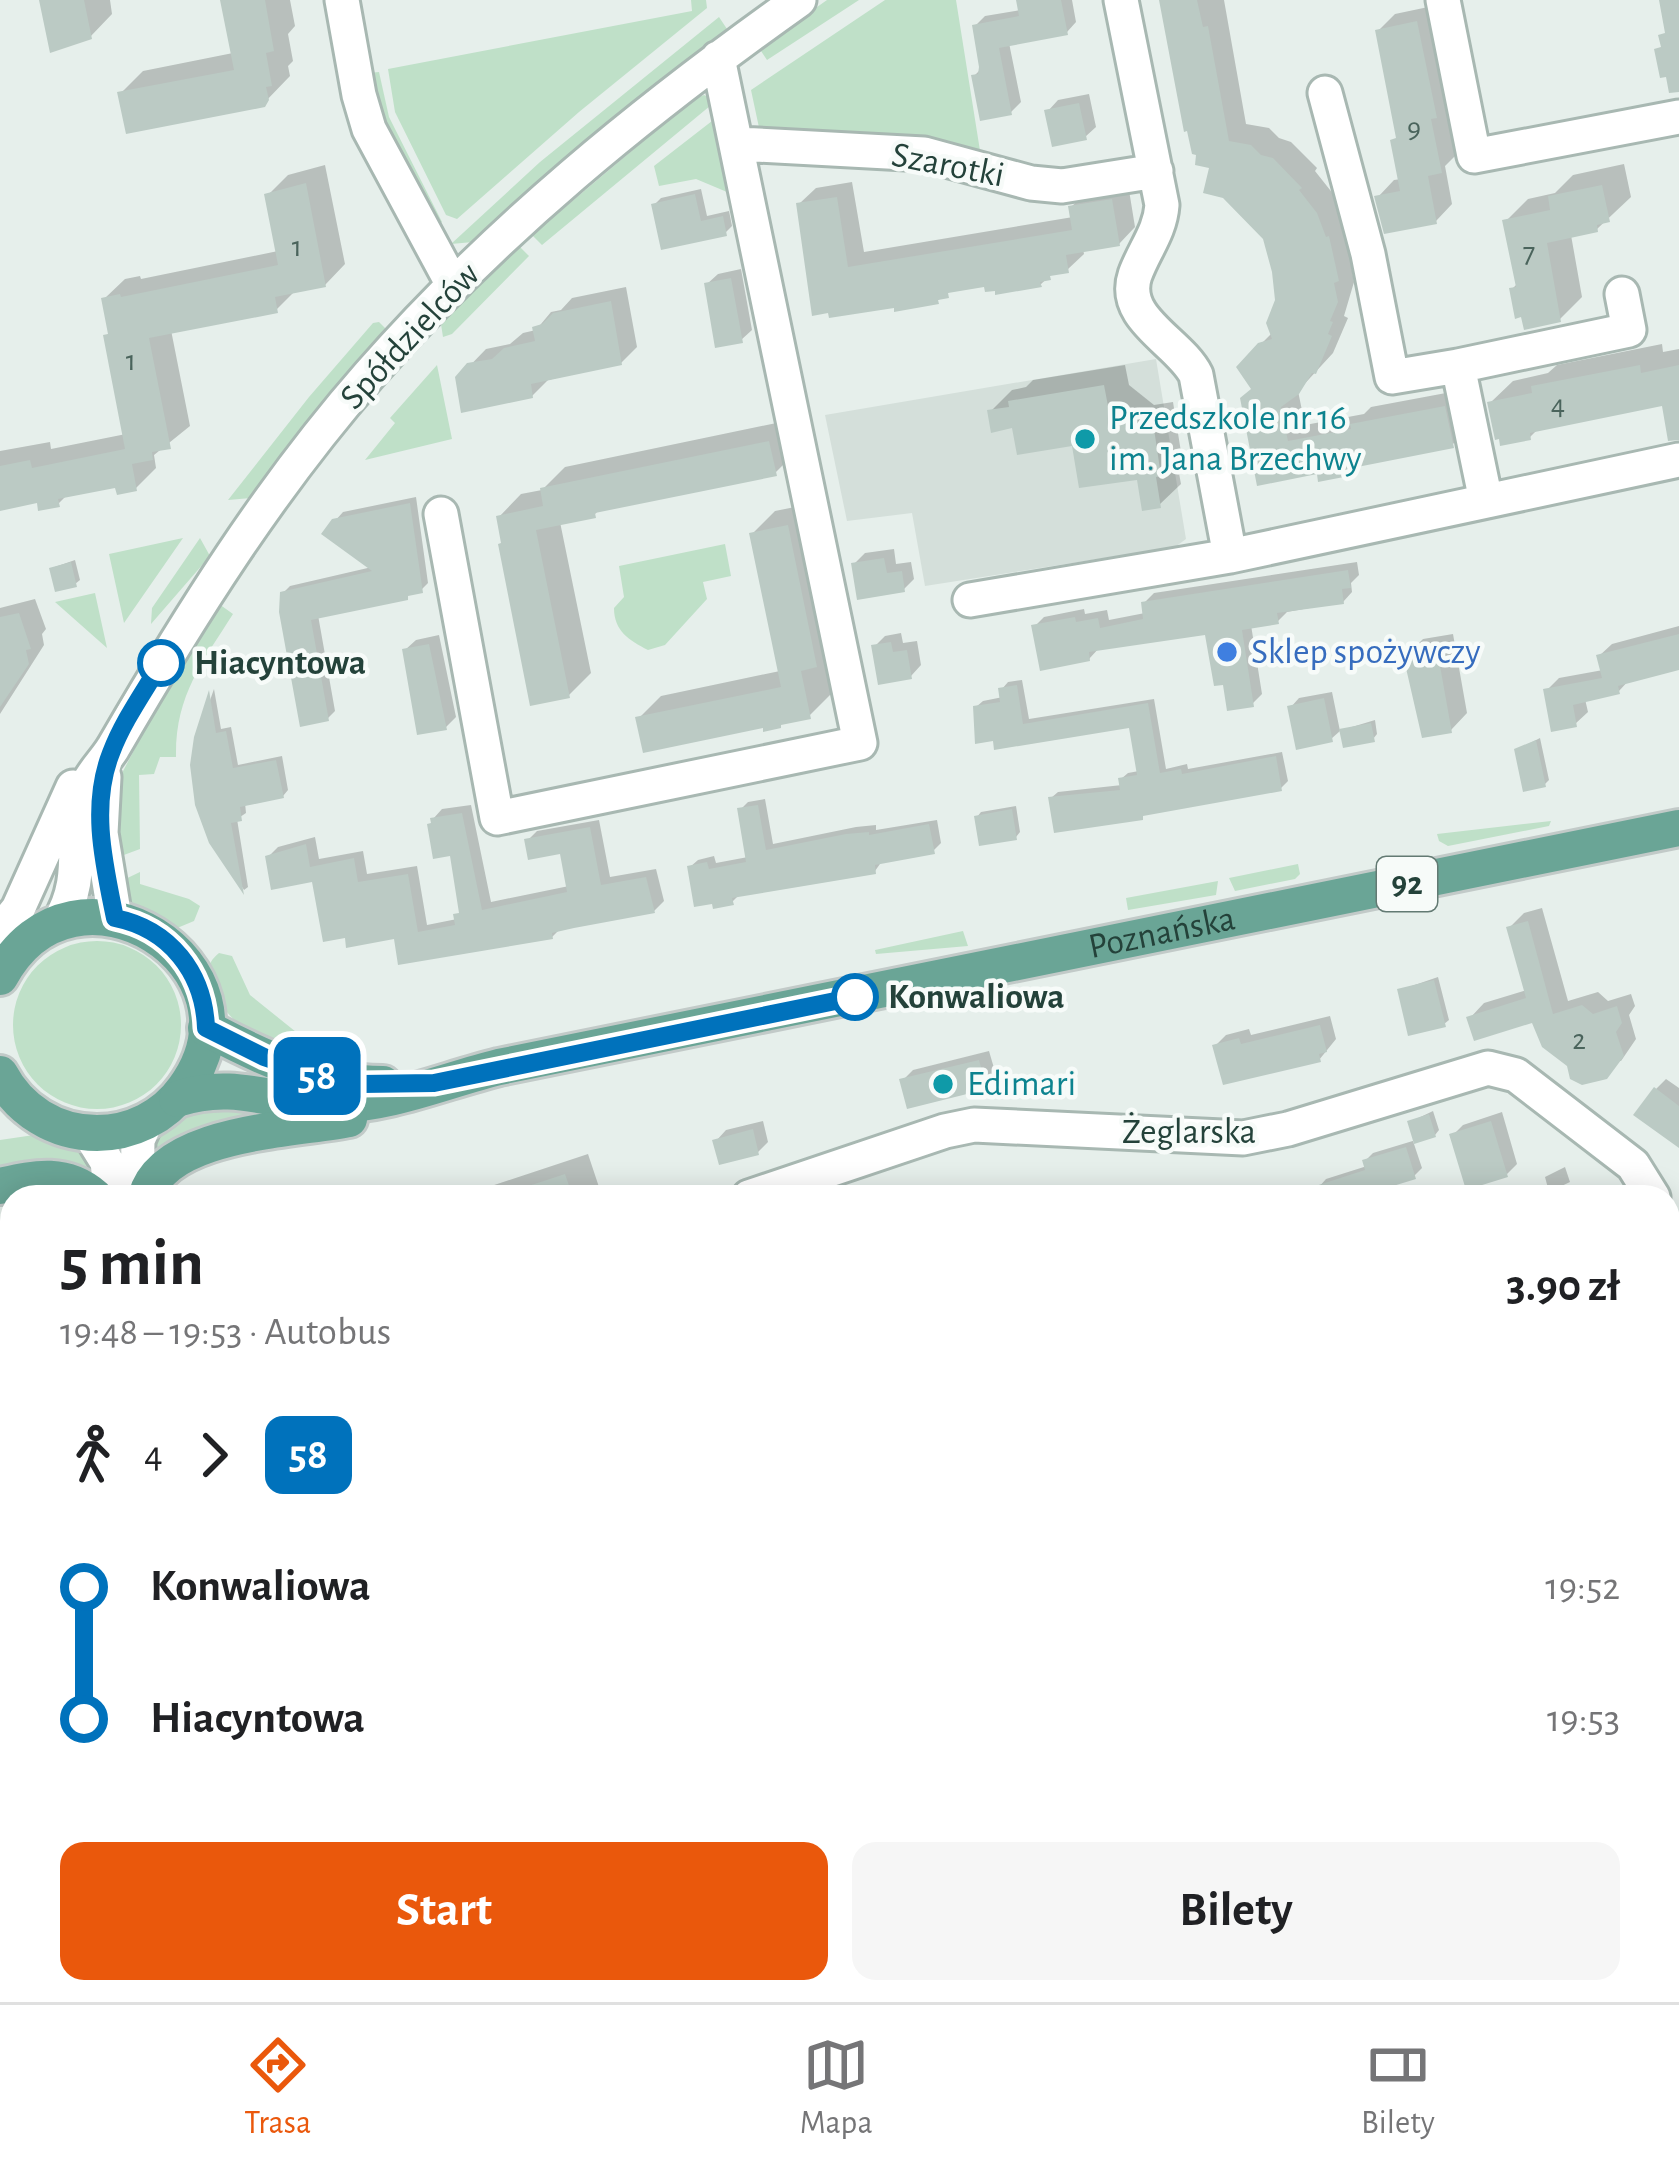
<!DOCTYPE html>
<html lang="pl">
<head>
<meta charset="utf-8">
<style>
	body { margin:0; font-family:"Alegreya Sans",sans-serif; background:#f6f6f6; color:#202124; height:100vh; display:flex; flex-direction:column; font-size:45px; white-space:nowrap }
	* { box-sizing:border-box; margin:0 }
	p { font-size:39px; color:#757577 }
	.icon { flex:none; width:66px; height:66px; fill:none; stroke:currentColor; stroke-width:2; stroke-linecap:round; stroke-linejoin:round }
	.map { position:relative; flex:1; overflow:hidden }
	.sheet { position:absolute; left:0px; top:1185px; width:1680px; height:819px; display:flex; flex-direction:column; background:#fff; border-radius:36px 36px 0 0; box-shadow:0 6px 30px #0003 }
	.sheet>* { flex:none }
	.badge { padding:0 24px; border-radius:18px; font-size:42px; line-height:78px }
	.map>.badge { position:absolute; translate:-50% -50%; box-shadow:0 0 0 6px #fff }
	.legs { display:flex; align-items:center; gap:18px; height:132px; padding:0 60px; font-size:39px }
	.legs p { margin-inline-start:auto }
	.head { display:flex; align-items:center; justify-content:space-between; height:204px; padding:0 60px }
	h1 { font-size:66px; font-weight:600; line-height:90px }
	.action { display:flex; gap:24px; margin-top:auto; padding:24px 60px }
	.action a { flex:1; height:138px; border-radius:24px; background:#ea580c; color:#fff; font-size:48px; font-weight:600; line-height:138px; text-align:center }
	.action a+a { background:#f6f6f6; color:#202124 }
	ul { padding:0 60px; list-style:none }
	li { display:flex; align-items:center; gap:42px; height:132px; font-size:45px }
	li i { display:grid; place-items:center; width:18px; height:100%; margin:0 15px; background:currentColor }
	li i::after { content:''; width:30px; height:30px; margin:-15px; border:9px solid; border-radius:50%; background:#fff }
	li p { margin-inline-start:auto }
	li:first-child i { background:linear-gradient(#0000 50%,currentColor 0) }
	li:last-child i { background:linear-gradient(currentColor 50%,#0000 0) }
	.menu { display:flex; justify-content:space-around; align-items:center; height:168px; border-top:3px solid #e0e0e0; background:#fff; font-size:33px; color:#757577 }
	.menu a { display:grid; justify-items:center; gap:6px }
	.menu .selected { color:#ea580c }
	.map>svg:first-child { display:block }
</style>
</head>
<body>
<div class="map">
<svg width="1679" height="2002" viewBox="0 0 1679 2002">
	<rect width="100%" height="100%" fill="#e6efeb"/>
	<!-- built -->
	<path fill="#d4dfda" d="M1156,359L1186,539L1175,547L925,586L912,513L847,521L825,415Z"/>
	<!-- green -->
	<path fill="#bfe0c8" d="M691,0H706L707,8L579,112L457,219L446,215L395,112L388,69L692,11Z
		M827,0H859L767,60L759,48Z
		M885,0H956L981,157L761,137L751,90Z
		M719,17L727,29L598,132L473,242L451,244L540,162Z
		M379,72L389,117L442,222L434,228L378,118L369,73Z
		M704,95L716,101L542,245L532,235L692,100Z
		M712,121L727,192L696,179L659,186L654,166Z
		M519,246L529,256L452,334L443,337L441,324Z
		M379,322L387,330L322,405L251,498L228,500L309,397L373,323Z
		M437,365L452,439L365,460L395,423L390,418Z
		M183,538L124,623L109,554Z
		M200,538L210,556L151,624L152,608Z
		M725,544L731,576L703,582L707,599L665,645L648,650C629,640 614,631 614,608L624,597L619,566Z
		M95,593L107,648L55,602Z
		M219,604L233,614C202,663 175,696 176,757H160L154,774L139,775L140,849L113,859L111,794L173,676Z
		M1551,821L1549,826L1448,846L1439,841L1437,834Z
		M1298,864L1300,874L1295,879L1235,891L1229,878Z
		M140,872V884L189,899L200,906L194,921L170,931L129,902L117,883Z
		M1218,881L1216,895L1128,910L1126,898Z
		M963,931L968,946L876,954L875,950Z
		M13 1025a84 84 0 1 1 168 0a84 84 0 1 1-168 0Z
		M219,953L232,956L250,995L296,1032L290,1059C258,1038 227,1025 213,987C207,971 206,964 219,953Z
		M203,1108L291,1109L143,1165L158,1133Z
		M34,1135L77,1143L105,1187L0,1177V1140Z"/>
	<!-- shadow -->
	<path fill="#0003" d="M43,0H110L112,14L90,37Z
		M222,0H290L295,26L288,34L293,61L288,66L290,76L263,104L121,93L143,71L233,53Z
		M1019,0H1072L1076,22L1067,32L1009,43L1021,102L1011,112L974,76L981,69L975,26L985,16L1021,10Z
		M1162,0H1224L1246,124L1269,128L1279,138L1291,142L1317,168L1315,171L1334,195L1343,221L1355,261L1351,265L1354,282L1344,316L1348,318L1333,353L1298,391L1305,425L1364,414L1371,407L1462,390L1470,427L1452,445L1357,464L1347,473L1319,471L1259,483L1254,388L1260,345L1273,332L1279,301L1266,237L1213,166Z
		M1433,6L1457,154L1445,166L1452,204L1436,221L1378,197L1394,180L1401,179L1399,136L1378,31L1395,14Z
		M1089,94L1096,127L1085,137L1048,111L1058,100Z
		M1624,164L1631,197L1597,229L1571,235L1582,297L1560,319L1512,289L1518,283L1506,221L1528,199L1555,193L1573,175Z
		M325,165L345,264L325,285L296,290L276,310L171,330L190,426L154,455L156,468L136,488L118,484L68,494L58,504L39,500L0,507V451L50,442L51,449L126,434L106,336L111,331L104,299L125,279L140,276L141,279L278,251L268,195L288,175Z
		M852,182L864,252L1073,217L1071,207L1088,191L1128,184L1135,227L1119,244L1083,249L1084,254L1067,270L1054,272L1040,285L987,284L953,289L937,301L831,314L799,204L816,188Z
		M701,189L707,216L729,211L732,226L725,233L654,205L661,198Z
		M741,269L752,330L741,340L707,284L718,274Z
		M626,287L637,347L621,363L548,380L532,396L458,378L486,349L510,344L523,333L536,330L551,312L561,310L572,298Z
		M1662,344L1663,352L1679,349V407L1664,403L1539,428L1530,437L1490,403L1513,381L1548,373L1557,365Z
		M1125,365L1129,385L1154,405L1173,402L1181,452L1176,457L1181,484L1159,505L1140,477L1074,443L1015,425L991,411L1012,390L1026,387L1033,380Z
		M791,420L797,451L775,473L600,509L594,515L560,522L591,673L569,695L504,542L499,517L521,494L542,490L565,467Z
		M416,497L428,583L421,590L318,615L335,711L328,718L283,593L290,586L372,567L335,521L343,512Z
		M810,504L838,642L824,656L832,693L809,716L784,721L639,718L661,696L780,671L752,534L775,511Z
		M894,549L896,564L911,562L914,579L904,589L854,564L865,553Z
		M75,560L80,580L75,584L52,568Z
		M1357,562L1359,575L1351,583L1352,592L1343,602L1287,612L1278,621L1251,625L1262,694L1252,704L1208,631L1100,647L1089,659L1035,626L1044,617L1084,609L1085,614L1107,610L1109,620L1145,613L1144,603L1154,593Z
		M35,599L46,629L42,634L44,645L0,714V608Z
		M1679,626V667L1630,679L1619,691L1585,699L1588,712L1575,724L1547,690L1559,678L1603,670L1599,656L1612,644Z
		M901,633L903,643L917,641L921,665L911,676L875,646L885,636Z
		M1453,634L1467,713L1451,730L1406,656L1423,639Z
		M439,635L456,717L446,727L405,650L416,640Z
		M1022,680L1029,719L1154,699L1166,769L1187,764L1188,769L1282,752L1288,781L1281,788L1051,798L1058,792L1122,785L1121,779L1128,773L1139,771L1131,725L996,746L976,707L983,701L1003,697L1002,689L1008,682Z
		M214,689L221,729L231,727L238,765L282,756L288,790L283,796L245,803L246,813L237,819L248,887L244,890L212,841L197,737Z
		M1332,692L1340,731L1331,739L1291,707L1299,698Z
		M1375,720L1377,734L1373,739L1342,730Z
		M1540,738L1549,780L1545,784L1517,750Z
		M765,799L773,844L856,827L876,825V830L937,820L941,843L933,851L882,861L875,871L740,894L732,902L690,867L698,860L714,856L716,863L748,857L740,810L748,802Z
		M471,805L491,902L569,886L562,850L528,840L537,831L599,820L610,877L656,869L664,901L654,911L561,928L552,937L396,935L315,879L268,857L278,847L315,837L319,859L363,851L367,874L417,866L427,925L457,919L462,909L452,853L433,819L442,809Z
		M1016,806L1020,832L1016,837L977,817L981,812Z
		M1542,908L1568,1001L1598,992L1608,1001L1631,994L1635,1006L1629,1015L1636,1039L1621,1061L1569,1064L1534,1019L1470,1018L1484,1003L1527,990L1510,927L1524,913Z
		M1438,977L1449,1020L1444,1024L1400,990Z
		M1330,1016L1336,1039L1319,1060L1216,1045L1226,1035L1249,1029L1251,1035Z
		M989,1051L996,1075L985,1086L903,1080L913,1070Z
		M1666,1079L1679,1088V1144L1656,1089Z
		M1433,1111L1439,1130L1435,1135L1413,1141L1422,1168L1414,1176L1367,1191L1368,1197H1322L1319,1187L1326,1179L1367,1166L1365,1161L1373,1153L1416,1140L1410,1122Z
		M1502,1112L1517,1164L1507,1174L1453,1135L1463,1125Z
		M763,1121L768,1142L758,1152L716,1141L726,1130Z
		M588,1154L601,1193L597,1197H458Z
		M1565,1167L1570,1182L1549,1192L1545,1177Z
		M12,1287V1391L0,1394V1290Z
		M1676,1408L1679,1474L1668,1477V1410Z
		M12,1466V1602L6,1603L0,1576V1469Z
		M1679,1556V1633L1668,1599V1560Z
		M1679,1669V1705L1668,1708V1672Z
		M1679,1793V1829L1668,1832V1795Z
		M12,1812V1844L0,1846V1813Z
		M1668,1903L1673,1908L1679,1907V1942L1668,1949Z
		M12,1939V1981L0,1985V1941Z
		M326,1992H406L372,2002H328Z
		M743,1992H793L796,2002H710Z"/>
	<!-- building -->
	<path fill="#bbcac4" d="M39,0H84L92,39L50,53Z
		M220,0H265L274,51L266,53L272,86L266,87L269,100L265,107L126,134L117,92L234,70Z
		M1016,0H1061L1068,35L999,48L1012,115L980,121L971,75L978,74L979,67L972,25L1019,16Z
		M1159,0H1197L1203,27L1208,26L1229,141L1251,145L1261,155L1273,158L1302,188L1299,190L1317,213L1326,237L1329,236L1339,281L1334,283L1338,302L1330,321L1333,322L1328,334L1332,336L1316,374L1312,373L1299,394L1281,407L1288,441L1351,429L1350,424L1445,406L1454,448L1347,469L1349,476L1318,482L1317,474L1257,486L1240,398L1251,389L1236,367L1258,343L1272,339L1266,323L1275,300L1272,272L1263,239L1223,198L1203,193L1209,168L1195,165L1196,155L1192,154L1187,131L1184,132Z
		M1659,0H1679V92L1669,93L1666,77L1660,78L1654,49L1661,47L1658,35L1665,33Z
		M1417,21L1437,118L1431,119L1442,173L1428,176L1437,224L1384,234L1374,196L1400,191L1390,140L1396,138L1375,30Z
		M1079,103L1087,140L1052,147L1044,110Z
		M306,183L326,287L275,297L278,313L149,338L171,449L152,452L153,460L132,464L137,491L117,495L115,488L58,499L60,507L38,511L37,503L0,511V466L30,460L32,468L125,449L103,335L108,334L101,298L120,294L121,297L278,265L264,194Z
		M1602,185L1610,222L1597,225L1598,232L1547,243L1561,322L1524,330L1521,317L1515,319L1509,288L1516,287L1502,220L1550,210L1548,196Z
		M695,194L701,221L723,216L727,236L661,250L651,204Z
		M837,197L848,267L1072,230L1068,206L1112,199L1120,246L1066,255L1069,273L1050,276L1051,280L1040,282L1042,287L995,295V291L985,292L984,287L948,293L949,298L938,300L939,304L894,312V308L829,318L828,313L812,316L796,203Z
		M731,278L743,343L715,348L704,283Z
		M611,301L622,365L531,384L533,398L461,413L455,377L467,363L492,359L504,348L535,341L532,327L542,324L553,313Z
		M1640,365L1641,373L1679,365V440L1668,441L1662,406L1530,433L1531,440L1500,446L1499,439L1495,440L1487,402L1532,393L1531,386Z
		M1104,385L1108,406L1131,425L1153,422L1161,476L1156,477L1161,508L1142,511L1137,480L1079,488L1072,446L1017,455L1012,428L991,433L987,410L1009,407L1008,401Z
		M769,441L777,476L595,513L596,518L536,530L570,698L530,706L498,544L501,543L496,516L543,506L540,488Z
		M410,503L423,593L408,596V600L311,620L329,721L300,727L279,612L280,592L372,571L321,534L332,519Z
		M788,525L817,667L801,671L811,719L781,725V728L763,732V728L643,753L635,717L781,687L749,533Z
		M884,558L887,573L902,571L905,592L857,600L851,563Z
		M71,562L77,587L55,592L49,568Z
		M1348,570L1351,588L1342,589L1344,604L1277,613L1279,624L1242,630L1254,707L1227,711L1223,685L1214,686L1205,635L1089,652L1090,661L1040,671L1031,625L1075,617L1076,622L1098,618L1100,628L1143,619L1141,602Z
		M19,613L31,649L26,650L29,664L0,707V617Z
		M1679,634V670L1618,686L1620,694L1573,705L1577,727L1551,732L1543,689L1602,678L1596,655Z
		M891,642L893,652L907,650L912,679L878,685L871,645Z
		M429,644L447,730L417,735L402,649Z
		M1437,649L1452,733L1422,738L1403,655Z
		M1017,685L1023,724L1148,703L1160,773L1181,769L1182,774L1276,756L1282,791L1143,816V820L1054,833L1048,797L1120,790L1118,778L1137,775L1129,728L994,750L993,741L975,744L973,706L1000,702L998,688Z
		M209,690L216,733L226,731L233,768L276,760L284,798L240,807L242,821L231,823L244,895L209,843L195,805L190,765L194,737Z
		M1324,698L1333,742L1296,750L1287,706Z
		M1371,723L1375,742L1343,748L1339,729Z
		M1536,740L1546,787L1523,792L1514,749Z
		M758,805L766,850L846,834L869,832V835L929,824L935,854L875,865L876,874L732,898L734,905L713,909L712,904L694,907L687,866L707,862L709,869L746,862L737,808Z
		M1012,809L1017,840L979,846L974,816Z
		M462,813L482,910L567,892L560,854L528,860L524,839L590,827L601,885L646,877L655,913L574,928L552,933L553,939L398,965L394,939L346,948L345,938L323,942L312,882L271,890L265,856L306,844L310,867L354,858L358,882L408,874L418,932L455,925L453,914L459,913L450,856L433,859L427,824L431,823L430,818Z
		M1528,921L1553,1014L1582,1005L1593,1014L1617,1006L1622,1023L1616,1032L1624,1056L1607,1079L1582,1085L1570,1079L1567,1066L1542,1047L1532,1023L1474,1041L1466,1017L1526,998L1506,927Z
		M1434,980L1446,1027L1408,1036L1397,989Z
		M1320,1025L1327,1052L1319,1054L1321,1062L1223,1085L1212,1045L1239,1038L1241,1044Z
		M979,1060L987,1089L907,1109L899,1079Z
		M1654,1087L1679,1106V1148L1633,1115Z
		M1429,1114L1436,1137L1414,1144L1407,1121Z
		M1491,1121L1508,1177L1466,1190L1449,1134Z
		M753,1129L759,1155L719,1165L712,1140Z
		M1406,1147L1416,1179L1357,1197H1295L1294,1193L1365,1170L1362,1160Z
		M565,1174L573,1197H508L507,1193Z"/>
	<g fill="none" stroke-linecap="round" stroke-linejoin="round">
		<defs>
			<path id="minor" d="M342,0L359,95L369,129L453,285
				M1121,0L1162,205C1160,232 1144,250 1135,275C1120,319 1180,342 1196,375L1230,556
				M1443,0L1474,156L1679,117
				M1325,93L1368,254L1392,377L1458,366L1486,501
				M738,144L924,154L1031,183L1062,186L1156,171
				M1458,366L1629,330L1622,294
				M441,514L497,818L860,743L718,58
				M970,600L1230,556L1679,460
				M104,777L101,833L115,918
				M58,924C91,871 63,830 87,785C94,771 105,761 113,748C189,617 269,489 369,375C495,231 644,110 799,0
				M0,931L18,909L73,787
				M89,1133L107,1162L111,1197
				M137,1197L138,1140L146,1122
				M749,1197L945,1131L974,1125L1243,1138L1288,1129L1488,1068L1516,1075L1633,1165L1653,1197
				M1668,1249L1679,1287
				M0,1436L12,1433
				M1668,1522L1679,1519
				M1668,1756L1679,1753
				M0,1894L12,1892
				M487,1992L490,2002
				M824,1992L827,2002
				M578,2002L612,1992
				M1034,2002L1072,1992
				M1646,2002L1679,1992"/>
			<g id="major">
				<path d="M0,977C74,839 275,966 184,1089C164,1117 131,1133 97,1133C55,1133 19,1110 0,1074"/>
				<path d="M206,1028C262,1058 318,1084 383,1084"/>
				<path id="s1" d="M177,1099C237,1079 276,1105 334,1105C389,1105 446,1080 499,1067L1679,828"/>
				<path d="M0,1186C36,1178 65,1171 95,1197"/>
				<path d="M146,1197C163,1132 293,1130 349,1119"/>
			</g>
		</defs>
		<!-- minor casing -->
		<use href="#minor" stroke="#a8b8b2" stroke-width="39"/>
		<!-- major casing -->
		<use href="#major" stroke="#c2cac8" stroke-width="42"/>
		<!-- minor -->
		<use href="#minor" stroke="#fff" stroke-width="33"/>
		<!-- major -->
		<use href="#major" stroke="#6aa596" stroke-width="36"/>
	</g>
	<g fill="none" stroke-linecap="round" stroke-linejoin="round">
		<defs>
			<path id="line-1" d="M161,663C144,692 123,721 111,753C90,806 104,864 115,918C170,929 204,973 206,1028L264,1057L326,1078L361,1084L434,1083L855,997"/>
		</defs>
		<!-- line-1 casing -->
		<use href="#line-1" stroke="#fff" stroke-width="27"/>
		<!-- line-1 -->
		<use href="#line-1" stroke="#0072bc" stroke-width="18"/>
	</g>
	<!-- markers -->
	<g fill="#0f9aa8" stroke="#f7fbf9" stroke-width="4.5">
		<circle cx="1085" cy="439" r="12"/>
		<circle cx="943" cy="1084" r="12"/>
	</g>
	<circle fill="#3f7fe0" stroke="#f7fbf9" stroke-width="4.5" cx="1227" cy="652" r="12"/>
	<g fill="#fff" stroke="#0072bc" stroke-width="6">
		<circle cx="161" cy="663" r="21"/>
		<circle cx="855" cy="997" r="21"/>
	</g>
	<g text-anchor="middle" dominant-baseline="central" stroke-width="9" stroke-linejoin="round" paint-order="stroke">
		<!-- number labels -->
		<g font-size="30" fill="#4a645c">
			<text x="1414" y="129">9</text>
			<text x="297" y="247">1</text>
			<text x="1529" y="253">7</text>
			<text x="131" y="361">1</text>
			<text x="1558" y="405">4</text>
			<text x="1579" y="1040">2</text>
		</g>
		<!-- shield labels -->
		<rect fill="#f7fbf9" stroke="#637a73" stroke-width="3" x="1377" y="857" width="60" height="54" rx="9"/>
		<g font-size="33" font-weight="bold" fill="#24423a">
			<text x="1407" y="884">92</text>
		</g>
		<!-- street labels -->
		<g font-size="36" fill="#24423a" stroke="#f7fbf9">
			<text transform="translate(948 165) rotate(11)">Szarotki</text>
			<text transform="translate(410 336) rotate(-47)">Spółdzielców</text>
			<text stroke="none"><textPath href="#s1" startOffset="1005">Poznańska</textPath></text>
			<text x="1189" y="1132">Żeglarska</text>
		</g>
		<!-- culture labels -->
		<g font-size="36" fill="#0d838f" stroke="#f7fbf9" text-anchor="start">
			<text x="1109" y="418">Przedszkole nr 16<tspan x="1109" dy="41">im. Jana Brzechwy</tspan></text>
			<text x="967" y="1084">Edimari</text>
		</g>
		<!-- shop labels -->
		<g font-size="36" fill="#366cbe" stroke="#f7fbf9" text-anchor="start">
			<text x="1251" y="652">Sklep spożywczy</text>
		</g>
		<!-- stop labels -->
		<g font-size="36" font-weight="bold" fill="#24423a" stroke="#f7fbf9" text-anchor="start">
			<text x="194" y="663">Hiacyntowa</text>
			<text x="888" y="997">Konwaliowa</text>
		</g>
	</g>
</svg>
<b class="badge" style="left:317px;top:1076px;background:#0072bc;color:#fff">58</b>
<section class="sheet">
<div class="head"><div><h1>5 min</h1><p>19:48 – 19:53 · Autobus</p></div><b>3.90 zł</b></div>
<div class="legs"><svg class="icon" aria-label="walk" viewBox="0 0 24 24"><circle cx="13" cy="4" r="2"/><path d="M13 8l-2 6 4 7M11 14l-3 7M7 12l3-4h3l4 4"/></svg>4<svg class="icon" aria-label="forward" viewBox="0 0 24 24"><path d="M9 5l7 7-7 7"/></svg><b class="badge" style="background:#0072bc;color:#fff">58</b></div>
<ul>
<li><i style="color:#0072bc"></i><b>Konwaliowa</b><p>19:52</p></li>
<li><i style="color:#0072bc"></i><b>Hiacyntowa</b><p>19:53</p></li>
</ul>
<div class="action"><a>Start</a><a>Bilety</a></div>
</section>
</div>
<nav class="menu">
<a class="selected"><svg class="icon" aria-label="directions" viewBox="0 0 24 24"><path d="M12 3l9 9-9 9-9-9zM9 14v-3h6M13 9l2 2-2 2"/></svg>Trasa</a>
<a><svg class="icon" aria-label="map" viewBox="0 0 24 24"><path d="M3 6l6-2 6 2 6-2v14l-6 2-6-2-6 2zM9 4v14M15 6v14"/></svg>Mapa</a>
<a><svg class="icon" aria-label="tickets" viewBox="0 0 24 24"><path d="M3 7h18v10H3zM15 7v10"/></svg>Bilety</a>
</nav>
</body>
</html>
